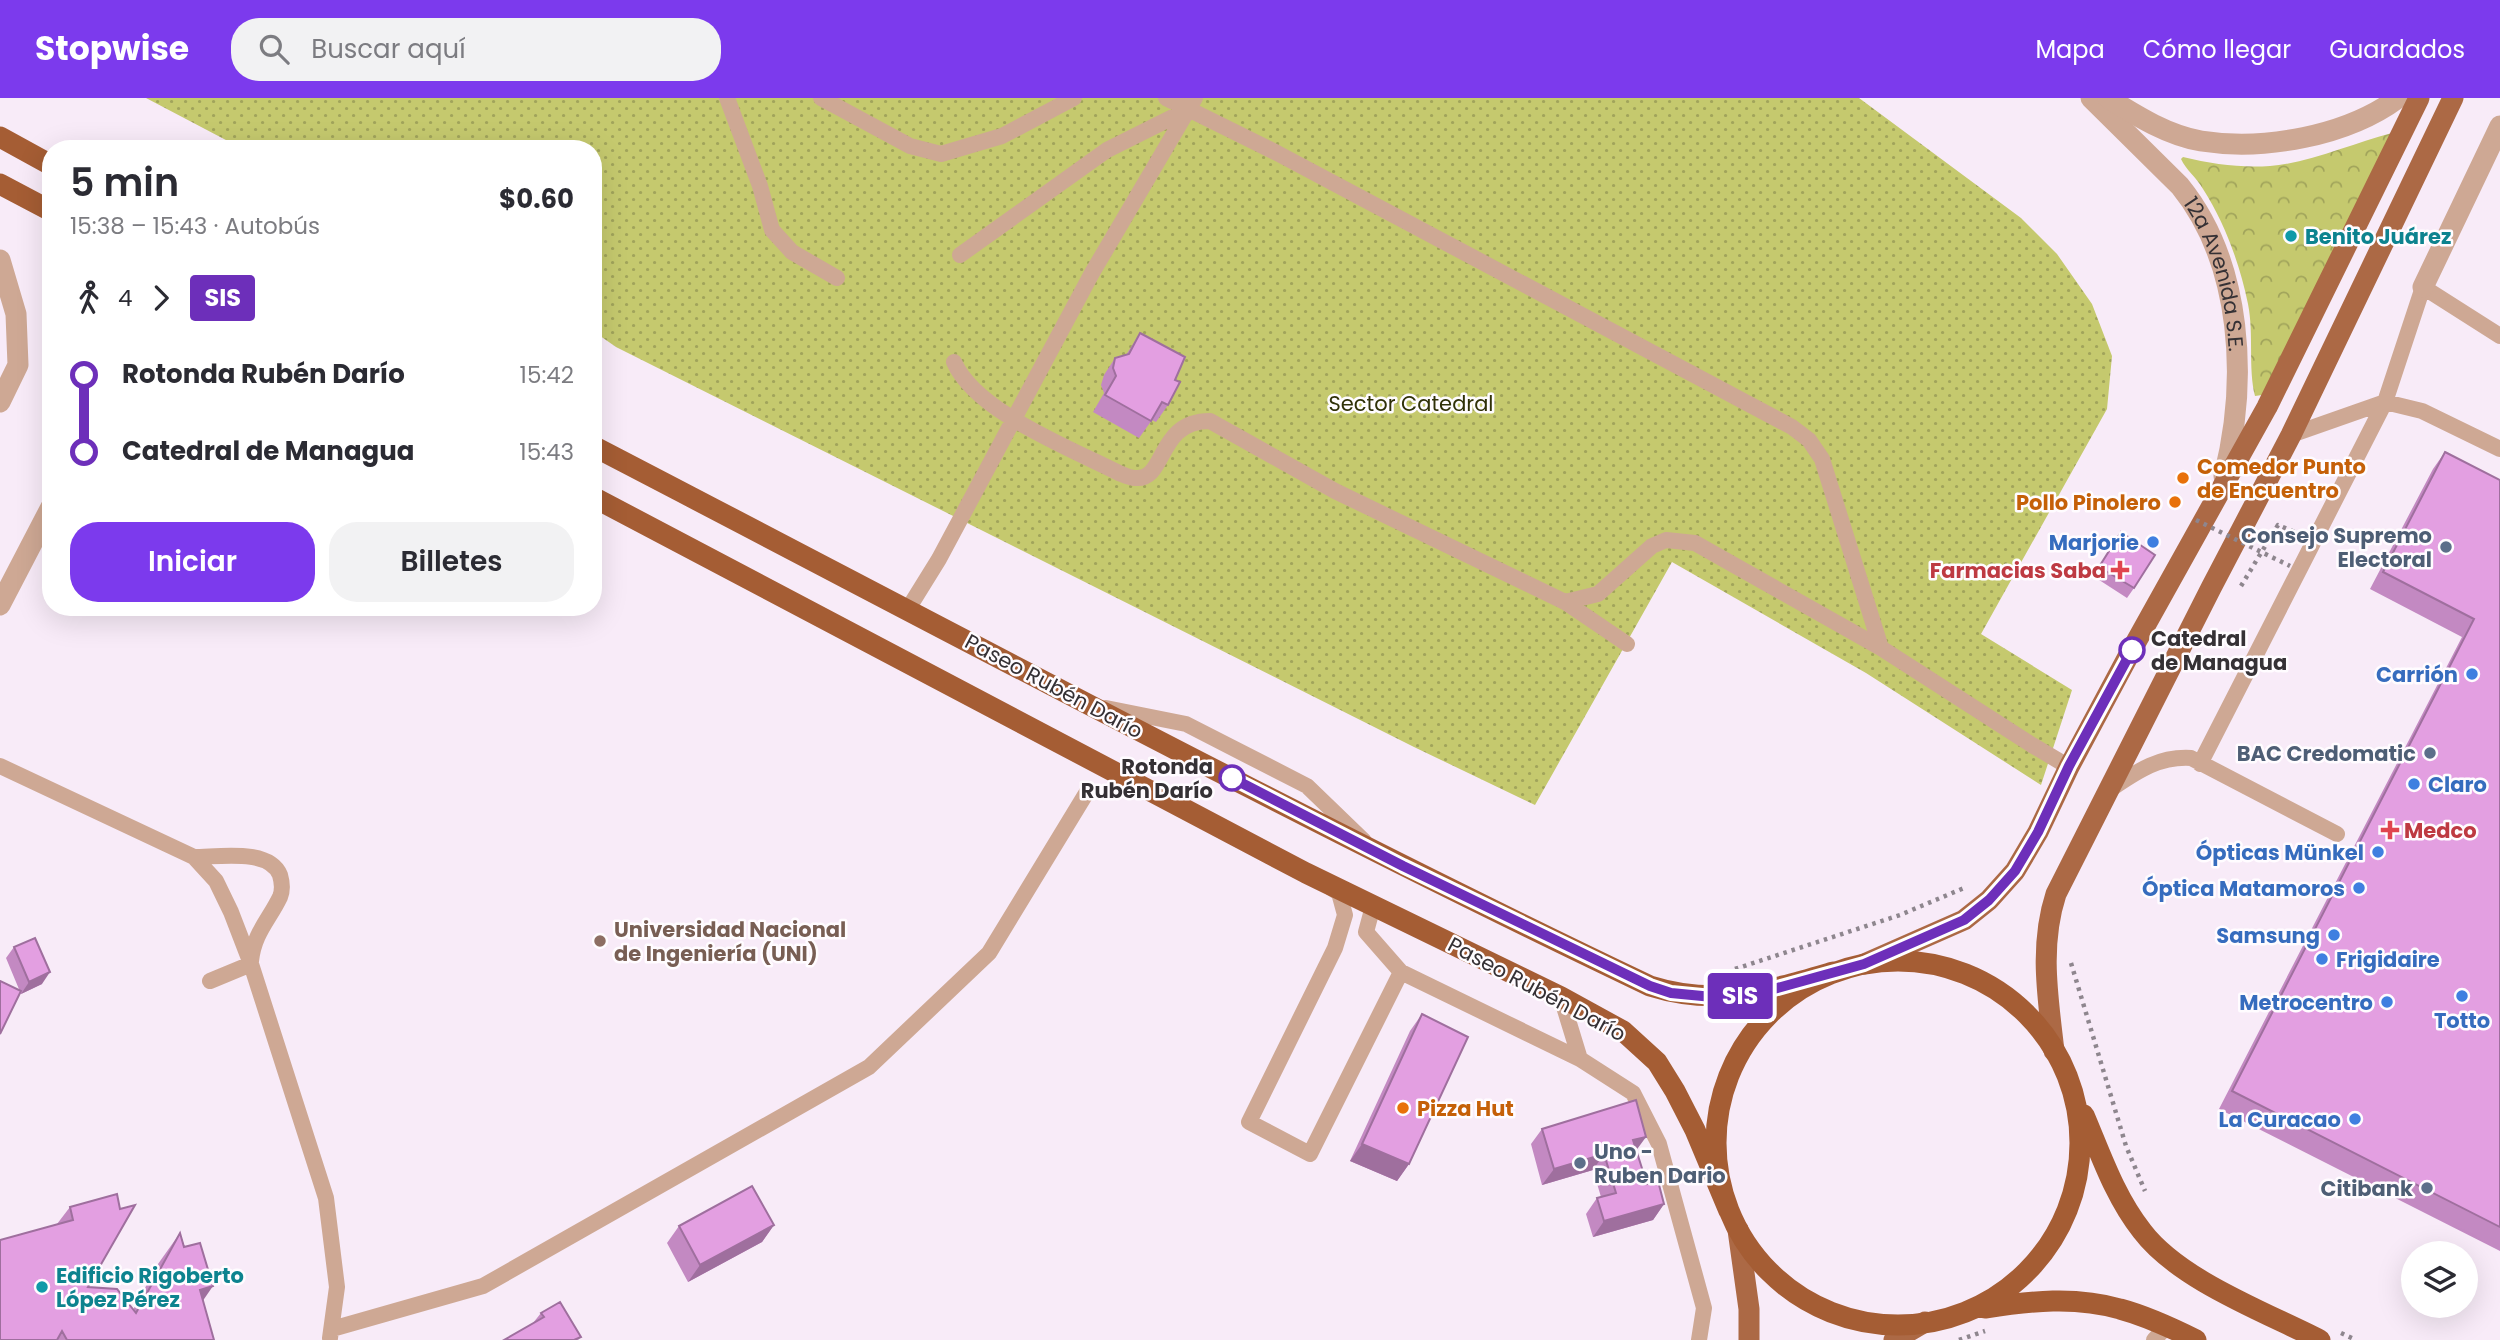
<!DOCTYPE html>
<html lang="es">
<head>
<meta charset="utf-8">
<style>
	body { margin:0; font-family:Poppins,sans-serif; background:#f2f2f3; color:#2b2b33; height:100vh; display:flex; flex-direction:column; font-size:26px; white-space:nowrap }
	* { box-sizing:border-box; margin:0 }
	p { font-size:23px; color:#7c7c81 }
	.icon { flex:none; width:38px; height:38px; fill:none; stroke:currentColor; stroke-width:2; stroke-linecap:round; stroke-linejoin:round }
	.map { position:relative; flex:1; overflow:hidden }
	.panel { position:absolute; left:42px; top:42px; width:560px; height:476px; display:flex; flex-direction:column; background:#fff; border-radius:28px; box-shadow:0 7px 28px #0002 }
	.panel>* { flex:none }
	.badge { padding:0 14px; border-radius:5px; font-size:24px; line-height:46px }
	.controls { position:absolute; left:2401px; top:1143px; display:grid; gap:14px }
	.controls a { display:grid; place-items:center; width:77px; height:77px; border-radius:50%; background:#fff; box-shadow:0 7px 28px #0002; font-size:35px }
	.map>.badge { position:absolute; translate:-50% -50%; box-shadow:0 0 0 4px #fff }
	.legs { display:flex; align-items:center; gap:10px; height:77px; padding:0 28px; font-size:23px }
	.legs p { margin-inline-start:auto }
	.head { display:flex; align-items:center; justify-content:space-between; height:119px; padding:0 28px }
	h1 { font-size:38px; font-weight:600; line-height:52px }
	.cta { display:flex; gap:14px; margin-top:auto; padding:14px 28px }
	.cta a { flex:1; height:80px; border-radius:28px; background:#7c3aed; color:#fff; font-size:28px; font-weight:600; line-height:80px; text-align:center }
	.cta a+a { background:#f2f2f3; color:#2b2b33 }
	ul { padding:0 28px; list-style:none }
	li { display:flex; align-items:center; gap:24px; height:77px; font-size:26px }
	li i { display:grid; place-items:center; width:10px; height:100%; margin:0 9px; background:currentColor }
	li i::after { content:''; width:18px; height:18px; margin:-9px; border:5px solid; border-radius:50%; background:#fff }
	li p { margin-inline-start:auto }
	li:first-child i { background:linear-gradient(#0000 50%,currentColor 0) }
	li:last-child i { background:linear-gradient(currentColor 50%,#0000 0) }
	header { display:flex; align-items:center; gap:42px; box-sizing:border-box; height:98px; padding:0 35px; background:#7c3aed; color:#fff }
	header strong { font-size:33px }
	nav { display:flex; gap:38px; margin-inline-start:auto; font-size:24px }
	.search { width:490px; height:63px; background:#f2f2f3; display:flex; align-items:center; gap:18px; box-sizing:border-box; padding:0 24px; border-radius:28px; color:#7c7c81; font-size:26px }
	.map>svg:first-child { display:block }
</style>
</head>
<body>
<header>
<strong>Stopwise</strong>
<div class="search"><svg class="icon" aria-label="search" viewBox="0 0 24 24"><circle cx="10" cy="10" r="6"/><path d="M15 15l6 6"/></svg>Buscar aquí</div>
<nav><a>Mapa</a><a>Cómo llegar</a><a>Guardados</a></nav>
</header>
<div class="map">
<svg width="2500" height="1242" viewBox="0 0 2500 1242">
	<defs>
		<pattern id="park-crowns" width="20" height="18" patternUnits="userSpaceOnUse" patternTransform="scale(1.75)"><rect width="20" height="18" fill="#c5c96e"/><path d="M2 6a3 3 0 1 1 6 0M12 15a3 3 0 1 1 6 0" fill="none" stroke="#a1a45b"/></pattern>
		<pattern id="garden-dots" width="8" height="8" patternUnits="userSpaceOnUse" patternTransform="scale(1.75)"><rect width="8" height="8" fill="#c5c96e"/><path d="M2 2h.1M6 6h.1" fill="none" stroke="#a1a45b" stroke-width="1.8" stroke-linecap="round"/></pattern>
	</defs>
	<rect width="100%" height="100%" fill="#f8ebf8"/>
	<!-- park -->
	<path fill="url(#park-crowns)" d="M2392,35L2262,297L2255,298C2248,270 2254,236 2248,206C2240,167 2225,125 2203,91C2197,80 2186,72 2181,61L2183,59C2212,66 2240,70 2270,68C2308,65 2354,45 2392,35Z"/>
	<!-- garden -->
	<path fill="url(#garden-dots)" d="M146,0H1859L2021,120L2057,156L2092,206L2112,258L2107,311L1981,536L2072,592L2041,687L1866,575L1672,464L1535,707L1414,649L616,249L593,233V51H243Z"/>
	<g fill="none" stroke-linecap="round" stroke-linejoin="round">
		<!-- path -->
		<path stroke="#8e868e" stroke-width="4.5" stroke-dasharray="3.5 5" stroke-linecap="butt" d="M2241,488L2278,427L2297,435
			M2311,787L2330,796
			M2071,865L2126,1048L2145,1093
			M1735,871L1900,817L1964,790
			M2341,1235L2356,1242
			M1959,1242L1985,1233"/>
		<!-- service -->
		<path stroke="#cea894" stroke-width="16" d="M727,0L760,88L772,132L792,154L837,180
			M821,0L910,48L941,56L1002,38L1074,0
			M1166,0L1277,55L1792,329L1809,342L1822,361L1881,550
			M960,157L1107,52L1189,11
			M954,264C976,314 1070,350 1119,375C1124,377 1130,380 1135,380C1167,383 1156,323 1210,323L1335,393L1565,504L1627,546
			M2291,337L2385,304L2422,313L2500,351
			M1565,504L1598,496L1652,448L1666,442L1695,445L1881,550L2032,647L2069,669
			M908,511L939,461L1092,175L1195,0
			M1106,610L1186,626L1307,688L1364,743
			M2200,666L2385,304L2423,189L2500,238
			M0,668L194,759L216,783L231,814L251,866L326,1100L337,1189L330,1240
			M2108,693C2135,675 2157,658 2191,660L2337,736
			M194,759C218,759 269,750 280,777C282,784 283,792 280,799C269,822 254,835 251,863
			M1331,790L1339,795L1345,817L1335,850L1249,1024L1310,1056L1401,874
			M1373,808L1366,834L1401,874L1580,961L1633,995L1659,1046L1704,1210L1699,1242
			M210,883L251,866
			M1561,899L1580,961
			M332,1231L483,1188L869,969L989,855L1087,694
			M2154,1242L2167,1228"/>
		<!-- minor -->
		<path stroke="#cea894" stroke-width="21" d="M0,162L16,216L18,267L0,304
			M2423,189L2500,28
			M0,507L51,409"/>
		<!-- tertiary -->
		<g stroke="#cea894" stroke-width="21">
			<path id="s1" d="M2091,0L2180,88C2243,166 2248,284 2224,378"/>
			<path d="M2108,0C2137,18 2167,37 2201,43C2264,53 2347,38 2398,0"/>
		</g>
		<!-- primary -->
		<path stroke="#ac6945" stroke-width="21" d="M1864,866L1964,822L1989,802L2015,773L2038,734L2069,669L2131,553L2267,309L2419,0
			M2054,953C2048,900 2039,848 2056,796L2211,490L2291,337L2453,0
			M1738,1132L1749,1211V1242
			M1894,1242L1925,1224"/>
		<!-- trunk -->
		<path stroke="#a55d34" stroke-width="21" d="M0,39L51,67
			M0,86L51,113
			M593,348C944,530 1293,718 1650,888C1717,909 1768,893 1833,874
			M593,399L1306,775L1561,899L1623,933L1657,964L1675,993L1695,1032L1729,1113
			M1716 1045a182 182 0 1 1 364 0a182 182 0 1 1-364 0Z
			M2084,1017C2101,1057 2115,1099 2142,1133C2179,1182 2265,1214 2320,1242
			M1985,1210C2030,1203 2076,1198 2120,1211C2146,1218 2172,1230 2196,1242"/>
		<!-- path-bridge -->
		<path stroke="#8e868e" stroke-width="4.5" stroke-dasharray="3.5 5" stroke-linecap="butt" d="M2196,422L2290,468"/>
	</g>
	<!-- wall -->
	<path fill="#c389c2" d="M1140,235L1175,282L1168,307L1156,324L1152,322L1139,340L1093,314L1104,295L1101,287L1104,277L1115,260L1126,257Z
		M2445,354L2500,382V1153L2219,1011L2462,539L2370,491L2433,371Z
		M2121,434L2134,490L2127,500L2093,478Z
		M14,849L42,886L21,896L6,860Z
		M1422,916L1409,1066L1397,1083L1350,1063L1410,933Z
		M1542,1031L1636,1052L1647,1086L1664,1106L1653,1122L1593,1139L1586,1116L1597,1100L1601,1099L1593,1072L1542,1087L1531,1046Z
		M70,1109L88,1189L133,1212L158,1166L180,1135L203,1202L214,1242H0L57,1126Z
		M774,1127L762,1144L688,1184L667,1145L679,1128Z
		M541,1215L581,1239L578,1242H504L533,1225Z"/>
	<!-- shaded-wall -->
	<path fill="#9f6f9e" d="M50,874L42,886L21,896L29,884Z
		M1646,1039L1635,1054L1633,1042Z
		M1362,1046L1409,1066L1397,1083L1350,1063Z
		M1604,1056L1593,1072L1542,1087L1554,1071Z
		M1664,1106L1653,1122L1593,1139L1604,1123Z
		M774,1127L762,1144L688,1184L700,1167Z
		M213,1188L191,1220L200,1192Z"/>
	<!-- building -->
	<path fill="#e39fe1" stroke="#9f6f9e" stroke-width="2" d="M1140,235L1185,259L1175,282L1180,284L1168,307L1162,304L1151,323L1105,297L1116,278L1113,270L1115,260L1129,256Z
		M2445,354L2500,382V1129L2232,993L2474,521L2383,474Z
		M2121,434L2155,457L2134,490L2099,469Z
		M35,840L50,874L29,884L14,849Z
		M0,883L21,893L0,936Z
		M1422,916L1468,939L1409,1066L1362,1046Z
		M1636,1002L1646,1039L1633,1042L1647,1086L1658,1083L1664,1106L1604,1123L1597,1100L1616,1095L1604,1056L1554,1071L1542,1031Z
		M752,1088L774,1127L700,1167L679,1128Z
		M117,1096L120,1111L135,1107L88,1189L117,1191L136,1215L180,1135L184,1149L200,1145L213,1188L200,1192L214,1242H67L62,1233L57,1242H0V1142L73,1122L70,1109Z
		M560,1204L581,1239L574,1242H504L544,1219L541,1215Z"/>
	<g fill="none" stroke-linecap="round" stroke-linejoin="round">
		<defs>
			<path id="line-1" d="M1232,680L1403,768L1650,888L1671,895L1723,900L1763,894L1864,866L1964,822L1989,802L2015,773L2038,734L2069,668L2132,552"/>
		</defs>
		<!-- line-1 casing -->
		<use href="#line-1" stroke="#fff" stroke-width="16"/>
		<!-- line-1 -->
		<use href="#line-1" stroke="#6d2fba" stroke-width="10"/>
	</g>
	<!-- markers -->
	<g fill="#0f9aa8" stroke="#fffcff" stroke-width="2.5">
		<circle cx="2291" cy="138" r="7"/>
		<circle cx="42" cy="1189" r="7"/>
	</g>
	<g fill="#e8710a" stroke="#fffcff" stroke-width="2.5">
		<circle cx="2183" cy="380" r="7"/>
		<circle cx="2175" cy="404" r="7"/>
		<circle cx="1403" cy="1010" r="7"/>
	</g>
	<g fill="#3f7fe0" stroke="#fffcff" stroke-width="2.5">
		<circle cx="2153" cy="444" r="7"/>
		<circle cx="2472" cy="576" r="7"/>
		<circle cx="2414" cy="686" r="7"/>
		<circle cx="2378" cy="754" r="7"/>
		<circle cx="2359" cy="790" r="7"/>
		<circle cx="2334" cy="837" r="7"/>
		<circle cx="2322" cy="861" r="7"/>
		<circle cx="2462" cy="898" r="7"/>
		<circle cx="2387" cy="904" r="7"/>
		<circle cx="2355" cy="1021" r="7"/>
	</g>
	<g fill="#5c6f8a" stroke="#fffcff" stroke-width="2.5">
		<circle cx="2446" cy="449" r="7"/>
		<circle cx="2430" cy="655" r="7"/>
		<circle cx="1580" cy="1065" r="7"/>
		<circle cx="2427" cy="1090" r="7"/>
	</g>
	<g fill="#e0444e" stroke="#fffcff" stroke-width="2.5">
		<path d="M2116.5 461.5h7v7h7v7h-7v7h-7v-7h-7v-7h7z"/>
		<path d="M2386.5 721.5h7v7h7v7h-7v7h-7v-7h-7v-7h7z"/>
	</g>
	<g fill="#fff" stroke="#6d2fba" stroke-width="3.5">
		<circle cx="2132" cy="552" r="12"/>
		<circle cx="1232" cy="680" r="12"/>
	</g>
	<circle fill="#8d6e63" stroke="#fffcff" stroke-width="2.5" cx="600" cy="843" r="7"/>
	<g text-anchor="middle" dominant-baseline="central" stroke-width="5" stroke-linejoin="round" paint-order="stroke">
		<!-- culture labels -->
		<g font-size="21" font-weight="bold" fill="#0d838f" stroke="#fffcff" text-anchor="start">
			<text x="2305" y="138">Benito Juárez</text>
			<text x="56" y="1177">Edificio Rigoberto<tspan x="56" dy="24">López Pérez</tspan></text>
		</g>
		<!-- street labels -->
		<g font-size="21" fill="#353135" stroke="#fffcff">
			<text stroke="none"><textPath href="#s1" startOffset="222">12a Avenida S.E.</textPath></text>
			<text transform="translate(1054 588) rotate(28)">Paseo Rubén Darío</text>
			<text transform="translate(1537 891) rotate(28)">Paseo Rubén Darío</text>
		</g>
		<!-- park labels -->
		<g font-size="21" fill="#303108" stroke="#fffcff">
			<text x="1411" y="305">Sector Catedral</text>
		</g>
		<!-- food labels -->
		<g font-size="21" font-weight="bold" fill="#c56008" stroke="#fffcff" text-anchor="start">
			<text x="2197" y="368">Comedor Punto<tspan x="2197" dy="24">de Encuentro</tspan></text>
			<text x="2161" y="404" text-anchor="end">Pollo Pinolero</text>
			<text x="1417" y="1010">Pizza Hut</text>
		</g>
		<!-- service labels -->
		<g font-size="21" font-weight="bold" fill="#4e5e75" stroke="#fffcff" text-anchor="end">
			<text x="2432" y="437">Consejo Supremo<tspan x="2432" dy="24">Electoral</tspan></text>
			<text x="2416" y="655">BAC Credomatic</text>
			<text x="1594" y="1053" text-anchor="start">Uno -<tspan x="1594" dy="24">Ruben Dario</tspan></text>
			<text x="2413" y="1090">Citibank</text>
		</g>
		<!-- shop labels -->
		<g font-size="21" font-weight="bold" fill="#366cbe" stroke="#fffcff" text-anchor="end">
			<text x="2139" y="444">Marjorie</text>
			<text x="2458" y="576">Carrión</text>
			<text x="2428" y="686" text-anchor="start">Claro</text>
			<text x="2364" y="754">Ópticas Münkel</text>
			<text x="2345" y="790">Óptica Matamoros</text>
			<text x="2320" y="837">Samsung</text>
			<text x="2336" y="861" text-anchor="start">Frigidaire</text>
			<text x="2373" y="904">Metrocentro</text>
			<text x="2462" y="922" text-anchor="middle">Totto</text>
			<text x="2341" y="1021">La Curacao</text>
		</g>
		<!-- health labels -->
		<g font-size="21" font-weight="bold" fill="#be3a42" stroke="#fffcff" text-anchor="end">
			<text x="2106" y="472">Farmacias Saba</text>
			<text x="2404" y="732" text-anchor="start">Medco</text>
		</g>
		<!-- stop labels -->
		<g font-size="21" font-weight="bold" fill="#353135" stroke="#fffcff" text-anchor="start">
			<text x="2151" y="540">Catedral<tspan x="2151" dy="24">de Managua</tspan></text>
			<text x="1213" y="668" text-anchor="end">Rotonda<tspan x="1213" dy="24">Rubén Darío</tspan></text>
		</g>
		<!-- education labels -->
		<g font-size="21" font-weight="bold" fill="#785e54" stroke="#fffcff" text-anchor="start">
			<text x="614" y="831">Universidad Nacional<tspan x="614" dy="24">de Ingeniería (UNI)</tspan></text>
		</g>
	</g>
</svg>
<div class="controls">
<a><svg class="icon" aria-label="layers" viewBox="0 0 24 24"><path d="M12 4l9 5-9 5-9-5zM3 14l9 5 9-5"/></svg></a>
</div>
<b class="badge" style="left:1740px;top:898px;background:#6d2fba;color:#fff">SIS</b>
<section class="panel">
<div class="head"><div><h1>5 min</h1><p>15:38 – 15:43 · Autobús</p></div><b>$0.60</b></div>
<div class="legs"><svg class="icon" aria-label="walk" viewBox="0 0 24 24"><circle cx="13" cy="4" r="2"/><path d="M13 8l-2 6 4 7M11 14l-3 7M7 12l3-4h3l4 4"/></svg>4<svg class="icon" aria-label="forward" viewBox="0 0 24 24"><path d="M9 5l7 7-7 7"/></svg><b class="badge" style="background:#6d2fba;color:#fff">SIS</b></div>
<ul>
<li><i style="color:#6d2fba"></i><b>Rotonda Rubén Darío</b><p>15:42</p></li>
<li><i style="color:#6d2fba"></i><b>Catedral de Managua</b><p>15:43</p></li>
</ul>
<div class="cta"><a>Iniciar</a><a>Billetes</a></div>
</section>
</div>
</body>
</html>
